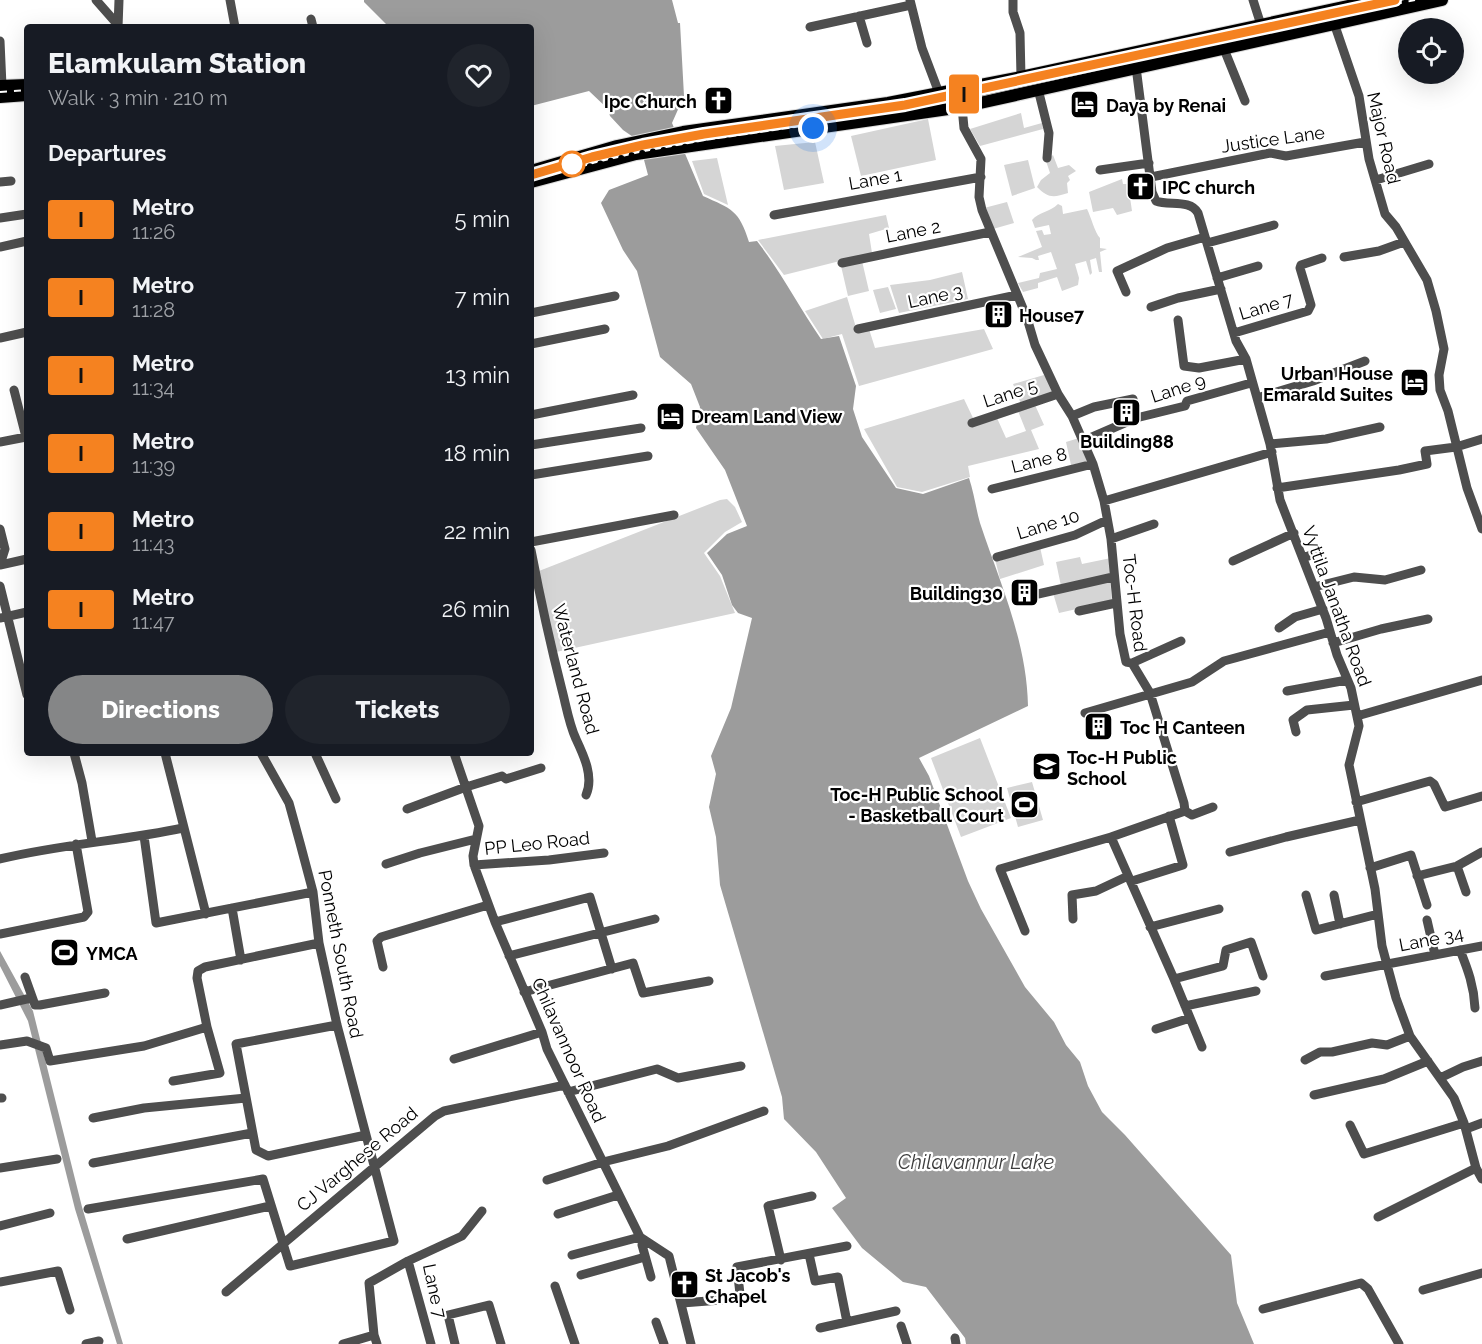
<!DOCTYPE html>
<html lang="en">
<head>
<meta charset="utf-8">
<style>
	body { margin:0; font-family:Raleway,sans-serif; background:#20242c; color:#f1f3f6; height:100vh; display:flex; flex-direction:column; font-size:22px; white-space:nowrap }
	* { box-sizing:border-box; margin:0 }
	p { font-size:20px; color:#9ea1a6 }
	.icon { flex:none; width:33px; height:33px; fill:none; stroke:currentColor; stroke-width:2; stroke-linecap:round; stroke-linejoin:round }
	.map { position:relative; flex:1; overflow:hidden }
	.drawer { position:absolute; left:24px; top:24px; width:510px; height:732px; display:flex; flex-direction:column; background:#171b24; border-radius:6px; box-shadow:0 6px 24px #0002 }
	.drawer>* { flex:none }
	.badge { padding:0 12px; border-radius:4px; font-size:21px; line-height:39px }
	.buttons { position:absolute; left:1398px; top:18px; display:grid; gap:12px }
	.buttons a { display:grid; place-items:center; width:66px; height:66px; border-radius:50%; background:#171b24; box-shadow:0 6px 24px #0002; font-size:30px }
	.you { position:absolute; width:30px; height:30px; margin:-15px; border:4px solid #fff; border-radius:50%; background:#1a73e8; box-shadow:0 0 0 9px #1a73e833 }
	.map>.badge { position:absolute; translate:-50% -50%; box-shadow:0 0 0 3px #fff }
	h2 { padding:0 24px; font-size:22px; line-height:54px }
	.round { display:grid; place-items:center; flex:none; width:63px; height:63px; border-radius:32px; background:#20242c }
	.head { display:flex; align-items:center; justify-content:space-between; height:102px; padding:0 24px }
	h1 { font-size:28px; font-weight:800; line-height:45px }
	.primary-button { display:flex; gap:12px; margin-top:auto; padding:12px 24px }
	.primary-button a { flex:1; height:69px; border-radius:36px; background:#858687; color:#fff; font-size:24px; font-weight:800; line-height:69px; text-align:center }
	.primary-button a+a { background:#20242c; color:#f1f3f6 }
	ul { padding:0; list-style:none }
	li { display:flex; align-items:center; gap:18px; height:78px; padding:0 24px }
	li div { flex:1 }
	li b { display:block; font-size:22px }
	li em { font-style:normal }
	li .badge { min-width:66px; font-weight:700; text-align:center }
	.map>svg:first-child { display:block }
</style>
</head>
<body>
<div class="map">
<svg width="1482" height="1344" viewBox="0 0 1482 1344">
	<rect width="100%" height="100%" fill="#fff"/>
	<!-- green -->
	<path fill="#d5d5d5" d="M1021,113L1024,128L1042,123L1043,129L980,146L970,129Z
		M928,119L936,160L861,176L851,136Z
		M815,142L824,183L784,190L775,146Z
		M1053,155L1058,168L1069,165L1076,171L1068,176L1070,180L1067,183L1068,193C1053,198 1048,198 1037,187L1041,180L1050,173L1046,161Z
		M717,158L728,205L704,194L692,161Z
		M1028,160L1035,188L1012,196L1004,165Z
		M1122,179L1123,184H1128L1132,211L1117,215L1113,208L1093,212L1089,192Z
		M1007,202L1014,223L993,229L984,208Z
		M1058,204L1062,206L1063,214L1087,209C1091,217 1095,233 1100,238V248L1107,249L1100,252L1102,272H1099L1096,258L1090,260L1092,273L1090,275L1086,261L1075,264L1079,278L1078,285L1062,291L1057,277L1038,283V288L1023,292L1018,283L1039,278L1040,273L1057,269L1051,252L1038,256L1039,260H1036L1032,258L1018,257L1042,247L1036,231L1042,230L1044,235L1051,234L1049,225L1035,228L1032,220C1039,212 1050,212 1058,204Z
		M886,215L889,228L869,234L872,253L784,275L758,240Z
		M862,261L869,291L848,296L841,266Z
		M962,272L968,299L899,313L890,285L930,280Z
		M888,287L896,309L880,313L873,290Z
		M847,297L857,331L869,329L875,348L984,329L993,349L859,386L842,334L823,339L805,311Z
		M1044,375L1052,389V393L1021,404L1013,384Z
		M964,399L974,420L997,418L1006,438L1026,431L1018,411L1035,405L1044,425L1031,430L1039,449L968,466L970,477L922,492L897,487L864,429Z
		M1079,438L1089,459L1086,462L1071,465L1066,442Z
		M727,499L735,507L742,522L725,532L704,553L720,576L735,613L556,652L539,571L720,500Z
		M1040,547L1044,565L1000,579L995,559Z
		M1080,557L1082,564L1111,558V575L1061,586L1056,562Z
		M1110,579L1112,601L1059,613L1053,593Z
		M980,738L1011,818L961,837L931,758Z
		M1032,782L1043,820L1018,827L1007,788Z"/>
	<!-- water -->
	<path fill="#9c9c9c" d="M364,0H672L678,23H680L684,96L672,123L703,196C732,209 739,210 749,242L757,241C781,272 799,307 821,339L839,336L856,386L853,409L862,437L896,488L923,494L969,478C974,493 976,509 980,523C1000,583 1027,642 1028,706L919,758L929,776L968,881L981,909L1025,987L1054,1022L1066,1045L1080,1062L1088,1086L1102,1112L1125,1135L1231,1255L1237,1303L1254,1344H966L965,1338L926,1287L903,1282L862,1248L832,1208L846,1198L816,1152L784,1119L782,1097L720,885L716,837L709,807L716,774L711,756L731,708L752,618L738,613L732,605L722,575L707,553L727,534L747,526L725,470L696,428L700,407L691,384L660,357L637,271L623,250L601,203L609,190L648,175L639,141L623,130L610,116L608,109L589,91L531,106V27H389L364,2Z
		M0,951L33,1011L82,1207L123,1344H117L75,1209L28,1021L0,966Z"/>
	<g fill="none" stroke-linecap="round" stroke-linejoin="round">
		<defs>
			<path id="major" d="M0,86L27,85
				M0,97L27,95
				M531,171L617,146L683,132L888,103L1021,77L1376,0
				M531,182L636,154L962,107L1442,0"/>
		</defs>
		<!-- major casing -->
		<use href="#major" stroke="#dbdbdb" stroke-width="14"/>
		<!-- minor -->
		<path stroke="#4e4e4e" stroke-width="9" d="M96,0L118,25
			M230,0L235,27
			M910,0L922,48L939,93
			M1013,0V12L1020,33L1021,77
			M1253,0L1261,25
			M859,16L867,43
			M311,19L313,27
			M1334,23L1359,96L1369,159L1385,214L1396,227L1427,280L1436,311L1444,349L1439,375L1440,390L1448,411L1467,488L1482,529
			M118,27L119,0
			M810,27L911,5
			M0,41L2,86
			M1224,49L1245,101
			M1136,67L1152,192L1156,201C1169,206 1190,199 1198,213L1236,341L1246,359L1270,444L1280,500L1326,618L1337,655L1351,688L1359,726L1349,765L1375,889L1382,946L1396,998L1410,1036L1454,1098L1464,1123L1476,1168L1482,1179
			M1038,89L1049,133L1047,158
			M962,107L964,128L981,159L979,197L982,210L1027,318L1035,345L1058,394L1072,416L1093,464L1104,501L1111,539L1120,634L1126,662L1132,663L1150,693L1184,803L1185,811L1111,837L1174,979L1202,1047
			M1100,170L1149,163
			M1151,177L1270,153L1286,156L1365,142
			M1376,180L1429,164
			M0,182L11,181
			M774,215L981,177
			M0,218L27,214
			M1207,243L1274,225
			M0,247L27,241
			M1344,257L1379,251L1404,242
			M842,263L990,232
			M1217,278L1258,266
			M1126,292L1117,271L1167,248L1205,237
			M1151,307L1178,298L1221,289
			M531,313L615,296
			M1178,320L1184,366L1199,368L1246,359
			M858,329L1017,295
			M1234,333L1308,311L1311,305L1300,268L1301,265L1322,258
			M0,338L27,332
			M531,344L605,329
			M1257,398L1313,381L1365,361
			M531,415L633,395
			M1072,416L1094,407L1133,399
			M972,423L1058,394
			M1083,441L1136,418L1185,406L1187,401L1251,383
			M0,442L26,437L14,390
			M1270,444L1326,439L1380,427
			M531,445L641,428
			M531,475L648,456
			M1277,488L1399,470L1427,464L1425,451L1456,447L1482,439
			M992,489L1093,464
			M1104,501L1272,452
			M0,529L5,549L0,565L27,559
			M1111,539L1154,524
			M531,542L674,515
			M531,550C540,597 550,643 562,690C566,705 569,724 576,739C584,756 594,777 586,795
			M997,557L1075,535L1107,520
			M1303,558L1319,552
			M1233,561L1294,533
			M0,586L27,695
			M1314,587L1354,577L1385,580L1421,570
			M1038,594L1113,577
			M1079,611L1116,603
			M0,618L27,612
			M1279,628L1295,617L1323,609
			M1333,643L1381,629L1428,619
			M1132,663L1181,641
			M1287,691L1347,680
			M1085,713L1192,682L1224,661L1330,632
			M1357,716L1482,680
			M1296,732L1293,720L1307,710L1354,705
			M74,753L82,783L92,841
			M165,753L206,914
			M315,753L336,799
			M454,753L479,826L473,856L474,865L495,922L542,1032L547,1049L640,1237L669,1256L691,1344
			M1356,802L1430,781L1434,784L1445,807L1482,796
			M407,809L466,787L502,776L506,779L541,768
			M1185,811L1192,815L1213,807
			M144,836L156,923L313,892
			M1230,852L1286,837L1360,820
			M0,859C61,844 122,841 183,828
			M386,864L420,853L476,839
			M474,865L549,860L604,853
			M1457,866L1466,892
			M1370,868L1411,855L1427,905
			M1417,876L1457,866L1482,852
			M1132,881L1183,865L1169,816
			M1306,895L1316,930L1378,914
			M1334,895L1340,924
			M232,908L241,960
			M1073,919L1072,895L1096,891L1128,876
			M1427,920L1435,955
			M495,922L590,897L612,969
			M1150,927L1219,909
			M1025,931L1000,869L1111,837
			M0,934L84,917L88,912L76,844
			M1460,950C1468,970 1474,986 1475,1008
			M509,956L655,919
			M383,967L377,941L381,937L488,905
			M1325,976L1482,946
			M25,977L35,1005H40L105,993
			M1174,979L1223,966L1226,950L1251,942L1263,976
			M524,992L633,963L643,993L709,981
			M0,1005L31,998
			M1185,1006L1256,991
			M337,1025L236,1044L256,1150L268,1156L366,1135
			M1156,1029L1190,1018
			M0,1045L27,1041L46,1048L50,1061L144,1046L207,1027L197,978L198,971L205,967L319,943
			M454,1059L542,1032
			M1305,1060L1320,1052H1332L1372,1043L1387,1045L1410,1036
			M1440,1078L1463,1067L1482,1061
			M173,1081L220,1073L207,1027
			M568,1092L657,1069L678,1078L741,1066
			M1314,1095L1384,1079L1428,1061
			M0,1098H2
			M93,1118L144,1108L246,1098
			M1350,1125L1364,1154L1464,1123
			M1466,1129L1482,1123
			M93,1163L252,1133
			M0,1168L57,1159
			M547,1180L603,1162L668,1146L764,1111
			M88,1209L263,1179L290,1266L394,1241L337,1025L319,943L313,892L300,843L289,803L261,753
			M558,1214L618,1195
			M1378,1217L1476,1168
			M0,1226L50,1213
			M127,1239L270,1206
			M643,1240L642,1245L651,1277
			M809,1254L815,1281L838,1277L847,1322
			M572,1255L640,1237
			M781,1260L768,1206L812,1196
			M581,1275L645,1257
			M0,1282L58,1271L70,1310
			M555,1286L575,1344
			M1423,1290L1482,1273
			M226,1292L435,1116L444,1111L565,1085
			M682,1303L721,1300L740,1294L737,1267L847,1246
			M1263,1309L1361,1283L1368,1289L1399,1344
			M656,1322L664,1344
			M901,1326L907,1344
			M820,1328L896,1311
			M374,1335L369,1283L408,1261
			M955,1338L956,1344
			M86,1344L99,1341
			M343,1344L374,1335L377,1344
			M431,1344L408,1261L462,1236L482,1211
			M455,1344L448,1315L489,1305L501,1344"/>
		<!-- major -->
		<use href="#major" stroke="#000" stroke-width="12"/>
		<defs>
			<path id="rail" d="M0,92L27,90
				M531,179L587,162L645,148L843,119L956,99L1415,0"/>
		</defs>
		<!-- rail casing -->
		<use href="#rail" stroke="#000" stroke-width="4.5"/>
		<!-- rail -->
		<use href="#rail" stroke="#fff" stroke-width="2" stroke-dasharray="7" stroke-linecap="butt"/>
	</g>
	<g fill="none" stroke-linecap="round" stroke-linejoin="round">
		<defs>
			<path id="line" d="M531,175L592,157L643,145L704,134L905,105L1395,0"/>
		</defs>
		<!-- line casing -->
		<use href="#line" stroke="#fff" stroke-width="14"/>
		<!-- line -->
		<use href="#line" stroke="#f58220" stroke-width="9"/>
		<!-- walk -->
		<path stroke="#000" stroke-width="6" stroke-dasharray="0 10.8" d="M572,164L576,170L636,154L813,128"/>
	</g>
	<!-- icons -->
	<defs>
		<symbol id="church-square" viewBox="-11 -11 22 22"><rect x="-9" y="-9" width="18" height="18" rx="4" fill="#000" stroke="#fff"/><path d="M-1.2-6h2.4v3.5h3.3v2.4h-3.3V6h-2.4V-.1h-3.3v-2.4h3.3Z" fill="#fff"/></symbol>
		<symbol id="hotel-square" viewBox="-11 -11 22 22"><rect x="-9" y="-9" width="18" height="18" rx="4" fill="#000" stroke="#fff"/><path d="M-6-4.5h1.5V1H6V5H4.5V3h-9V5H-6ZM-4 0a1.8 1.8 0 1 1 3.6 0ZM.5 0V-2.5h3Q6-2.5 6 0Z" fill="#fff"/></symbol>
		<symbol id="building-square" viewBox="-11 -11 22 22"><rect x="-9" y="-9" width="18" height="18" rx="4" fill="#000" stroke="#fff"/><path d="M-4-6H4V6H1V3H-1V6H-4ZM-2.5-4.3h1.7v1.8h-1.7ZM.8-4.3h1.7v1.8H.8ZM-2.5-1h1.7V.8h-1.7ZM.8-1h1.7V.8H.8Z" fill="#fff"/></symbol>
		<symbol id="school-square" viewBox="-11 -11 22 22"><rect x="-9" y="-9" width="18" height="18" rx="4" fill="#000" stroke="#fff"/><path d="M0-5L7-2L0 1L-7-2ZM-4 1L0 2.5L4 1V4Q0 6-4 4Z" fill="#fff"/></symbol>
		<symbol id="stadium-square" viewBox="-11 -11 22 22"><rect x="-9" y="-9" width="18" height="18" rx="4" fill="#000" stroke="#fff"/><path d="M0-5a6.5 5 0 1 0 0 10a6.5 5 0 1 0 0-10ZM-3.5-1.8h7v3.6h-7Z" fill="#fff"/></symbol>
	</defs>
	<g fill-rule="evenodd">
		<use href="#church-square" x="702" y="84" width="33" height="33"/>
		<use href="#hotel-square" x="1068" y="88" width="33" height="33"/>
		<use href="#church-square" x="1124" y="170" width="33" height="33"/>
		<use href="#building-square" x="982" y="298" width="33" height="33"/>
		<use href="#hotel-square" x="1398" y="366" width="33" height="33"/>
		<use href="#building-square" x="1110" y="396" width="33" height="33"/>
		<use href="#hotel-square" x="654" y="400" width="33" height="33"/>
		<use href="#building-square" x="1008" y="576" width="33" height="33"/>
		<use href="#building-square" x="1082" y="710" width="33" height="33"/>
		<use href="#school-square" x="1030" y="750" width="33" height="33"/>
		<use href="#stadium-square" x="1008" y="788" width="33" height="33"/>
		<use href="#stadium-square" x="48" y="936" width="33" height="33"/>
		<use href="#church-square" x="668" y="1268" width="33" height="33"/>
	</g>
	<!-- markers -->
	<circle fill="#fff" stroke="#f58220" stroke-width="3" cx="572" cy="164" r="12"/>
	<g text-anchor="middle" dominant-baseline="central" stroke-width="4.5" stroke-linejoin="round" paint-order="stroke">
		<!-- poi labels -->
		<g font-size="18" font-weight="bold" fill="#000" stroke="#fff" text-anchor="start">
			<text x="697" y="101" text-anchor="end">Ipc Church</text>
			<text x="1106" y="105">Daya by Renai</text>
			<text x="1162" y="187">IPC church</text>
			<text x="1019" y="315">House7</text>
			<text x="1393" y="373" text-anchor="end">Urban House<tspan x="1393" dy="21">Emarald Suites</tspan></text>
			<text x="691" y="416">Dream Land View</text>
			<text x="1127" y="441" text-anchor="middle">Building88</text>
			<text x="1003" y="593" text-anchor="end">Building30</text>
			<text x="1120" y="727">Toc H Canteen</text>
			<text x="1067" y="757">Toc-H Public<tspan x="1067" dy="21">School</tspan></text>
			<text x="1004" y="794" text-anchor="end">Toc-H Public School<tspan x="1004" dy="21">- Basketball Court</tspan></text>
			<text x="86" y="953">YMCA</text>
			<text x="705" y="1275">St Jacob's<tspan x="705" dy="21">Chapel</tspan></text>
		</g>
		<!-- street labels -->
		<g font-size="18" fill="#000" stroke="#fff">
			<text transform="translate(1384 138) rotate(77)">Major Road</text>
			<text transform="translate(1273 139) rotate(-8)">Justice Lane</text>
			<text transform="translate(875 179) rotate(-10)">Lane 1</text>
			<text transform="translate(913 231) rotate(-11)">Lane 2</text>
			<text transform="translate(935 296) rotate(-12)">Lane 3</text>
			<text transform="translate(1266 306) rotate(-17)">Lane 7</text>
			<text transform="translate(1178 388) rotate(-18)">Lane 9</text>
			<text transform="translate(1010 393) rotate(-18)">Lane 5</text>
			<text transform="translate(1039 460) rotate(-14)">Lane 8</text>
			<text transform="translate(1048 524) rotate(-17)">Lane 10</text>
			<text transform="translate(1135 603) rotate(83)">Toc-H Road</text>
			<text transform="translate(1337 606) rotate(70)">Vyttila Janatha Road</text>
			<text transform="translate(576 669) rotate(75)">Waterland Road</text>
			<text transform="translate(537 843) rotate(-6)">PP Leo Road</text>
			<text transform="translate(1431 939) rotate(-11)">Lane 34</text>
			<text transform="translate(341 954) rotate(79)">Ponneth South Road</text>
			<text transform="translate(569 1050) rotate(66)">Chilavannoor Road</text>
			<text transform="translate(357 1159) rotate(-40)">CJ Varghese Road</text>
			<text transform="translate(435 1291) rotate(78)">Lane 7</text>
		</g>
		<!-- water labels -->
		<g font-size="20" font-style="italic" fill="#3d3d3d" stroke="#fff">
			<text x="976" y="1162">Chilavannur Lake</text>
		</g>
	</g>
</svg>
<div class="buttons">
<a><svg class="icon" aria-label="locate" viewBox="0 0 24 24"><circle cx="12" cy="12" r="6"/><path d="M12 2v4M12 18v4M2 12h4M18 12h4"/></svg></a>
</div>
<div class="you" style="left:813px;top:128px"></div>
<b class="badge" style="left:964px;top:94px;background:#f58220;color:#111">I</b>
<section class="drawer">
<div class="head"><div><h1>Elamkulam Station</h1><p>Walk · 3 min · 210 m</p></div><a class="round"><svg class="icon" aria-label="heart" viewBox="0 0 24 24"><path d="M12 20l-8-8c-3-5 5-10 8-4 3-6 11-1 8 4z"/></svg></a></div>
<h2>Departures</h2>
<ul>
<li><span class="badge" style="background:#f58220;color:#111">I</span><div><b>Metro</b><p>11:26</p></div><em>5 min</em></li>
<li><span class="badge" style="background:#f58220;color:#111">I</span><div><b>Metro</b><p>11:28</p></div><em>7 min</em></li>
<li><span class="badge" style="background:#f58220;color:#111">I</span><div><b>Metro</b><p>11:34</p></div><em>13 min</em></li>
<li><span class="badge" style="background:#f58220;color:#111">I</span><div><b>Metro</b><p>11:39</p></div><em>18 min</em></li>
<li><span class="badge" style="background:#f58220;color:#111">I</span><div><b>Metro</b><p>11:43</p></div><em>22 min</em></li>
<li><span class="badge" style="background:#f58220;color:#111">I</span><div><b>Metro</b><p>11:47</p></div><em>26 min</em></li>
</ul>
<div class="primary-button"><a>Directions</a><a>Tickets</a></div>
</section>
</div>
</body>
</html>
